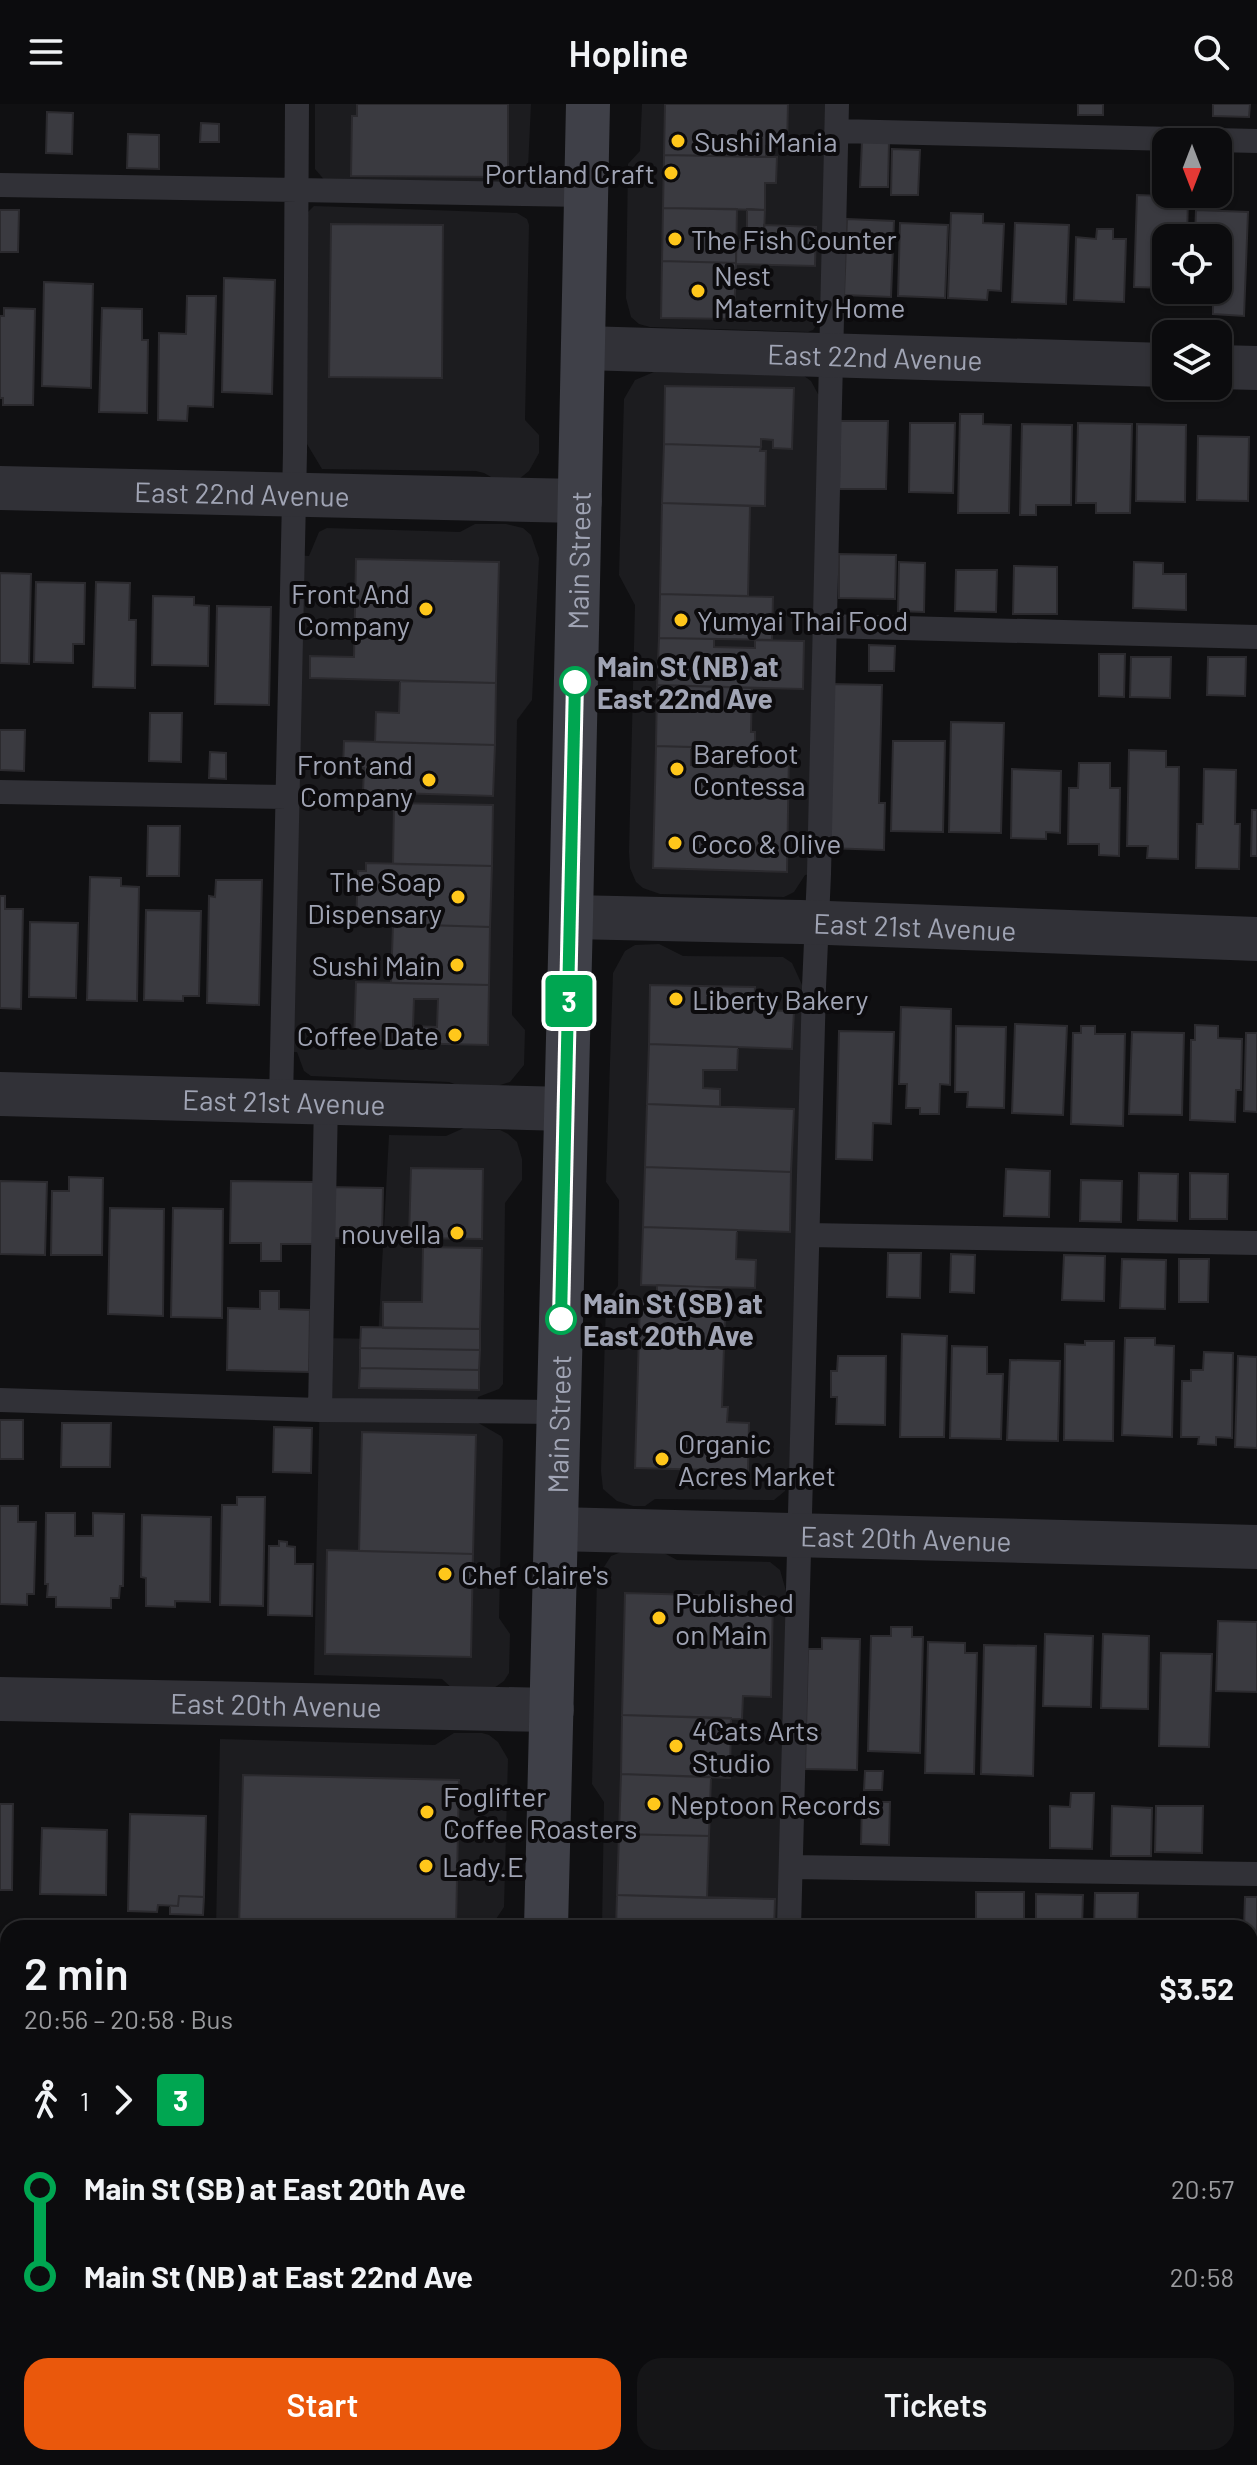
<!DOCTYPE html>
<html lang="en">
<head>
<meta charset="utf-8">
<style>
	body { margin:0; font-family:Barlow,sans-serif; background:#151517; color:#f1f3f6; height:100vh; display:flex; flex-direction:column; font-size:30px; white-space:nowrap }
	* { box-sizing:border-box; margin:0 }
	p { font-size:26px; color:#9a9b9e }
	.icon { flex:none; width:44px; height:44px; fill:none; stroke:currentColor; stroke-width:2; stroke-linecap:round; stroke-linejoin:round }
	.map { position:relative; flex:1; overflow:hidden }
	.panel { position:absolute; left:0px; top:1816px; width:1258px; height:546px; display:flex; flex-direction:column; background:#0c0c0e; border-radius:24px 24px 0 0; box-shadow:0 2px 6px #0004,0 0 0 2px #2c2c2e }
	.panel>* { flex:none }
	.badge { padding:0 16px; border-radius:6px; font-size:28px; line-height:52px }
	.needle { width:52px; rotate:180deg }
	.controls { position:absolute; left:1152px; top:24px; display:grid; gap:16px }
	.controls a { display:grid; place-items:center; width:80px; height:80px; border-radius:16px; background:#0c0c0e; box-shadow:0 2px 6px #0004,0 0 0 2px #2c2c2e; font-size:40px }
	.map>.badge { position:absolute; translate:-50% -50%; box-shadow:0 0 0 4px #fff }
	.legs { display:flex; align-items:center; gap:12px; height:88px; padding:0 24px; font-size:26px }
	.legs p { margin-inline-start:auto }
	.overview { display:flex; align-items:center; justify-content:space-between; height:136px; padding:0 24px }
	h1 { font-size:44px; font-weight:600; line-height:60px }
	.button { display:flex; gap:16px; margin-top:auto; padding:16px 24px }
	.button a { flex:1; height:92px; border-radius:24px; background:#ea580c; color:#fff; font-size:32px; font-weight:600; line-height:92px; text-align:center }
	.button a+a { background:#151517; color:#f1f3f6 }
	ul { padding:0 24px; list-style:none }
	li { display:flex; align-items:center; gap:28px; height:88px; font-size:30px }
	li i { display:grid; place-items:center; width:12px; height:100%; margin:0 10px; background:currentColor }
	li i::after { content:''; width:20px; height:20px; margin:-10px; border:6px solid; border-radius:50%; background:#0c0c0e }
	li p { margin-inline-start:auto }
	li:first-child i { background:linear-gradient(#0000 50%,currentColor 0) }
	li:last-child i { background:linear-gradient(currentColor 50%,#0000 0) }
	header { display:flex; justify-content:space-between; align-items:center; height:104px; padding:0 24px; background:#0c0c0e; font-size:36px; font-weight:600 }
	.map>svg:first-child { display:block }
</style>
</head>
<body>
<header><svg class="icon" aria-label="menu" viewBox="0 0 24 24"><path d="M4 6h16M4 12h16M4 18h16"/></svg>Hopline<svg class="icon" aria-label="search" viewBox="0 0 24 24"><circle cx="10" cy="10" r="6"/><path d="M15 15l6 6"/></svg></header>
<div class="map">
<svg width="1257" height="2361" viewBox="0 0 1257 2361">
	<rect width="100%" height="100%" fill="#101012"/>
	<!-- built -->
	<path fill="#1c1c1f" d="M315,0H531L528,64L524,70L504,81L327,79L315,65Z
		M642,0H837L833,219H818L813,226L808,228L650,223L639,220L631,213L626,194L628,60L640,47Z
		M314,102L517,109L527,115L529,121L525,316L539,331V349L529,367L519,375L500,378L484,369L476,367L322,365L307,340L306,110Z
		M654,268L804,272L811,277L818,290H831L819,770L805,771L794,788L784,793L660,790L643,784L636,778L630,764L629,748L635,501L619,471L624,295L635,276Z
		M475,420H506L523,424L531,431L539,454L532,596L517,616L512,911L525,926L524,961L510,978L497,982L463,983L449,978L311,972L304,967L297,948H282L293,451L309,452L319,428L327,424L460,428Z
		M659,840L683,852L783,853L792,859L803,883L790,1368L785,1387L774,1396L655,1395L645,1402H633L617,1397L603,1385L601,1367L606,1198L618,1182L619,1096L606,1078L613,869L625,847L635,841Z
		M464,1024L500,1026L508,1030L517,1038L522,1055V1076L505,1099L503,1280L499,1285L478,1293L475,1317L501,1332L503,1336L499,1514L510,1530L509,1569L504,1577L494,1584L454,1586L442,1575L314,1571L321,1234L378,1235L389,1031L446,1032Z
		M624,1447L664,1449L677,1456L770,1458L780,1466L786,1487L789,1824H602L604,1698L592,1680L597,1474L611,1452Z
		M454,1629H482L489,1631L498,1638L508,1655L504,1803L490,1824H216L220,1635L435,1641Z
		M589,2354H794V2361H589Z"/>
	<!-- green -->
	<path fill="#1a221c" d="M794,2354H1200V2361H794Z"/>
	<!-- building -->
	<path fill="#3a3a40" stroke="#2b2a2e" stroke-width="2" fill-rule="evenodd" d="M357,0H508V73L351,72L352,12H357Z
		M665,0H788L787,43L766,42V53L664,51Z
		M1078,0H1103V11H1078Z
		M1213,0H1250L1249,13L1213,12Z
		M47,8L73,9L72,50L46,49Z
		M201,19L219,20V38H200Z
		M128,30L159,31V65L127,64Z
		M862,37L889,38L888,83H860Z
		M892,45L920,46L918,91H891Z
		M664,51L777,53L776,79H765V106L663,104Z
		M1137,91L1188,93L1187,134H1166V184L1134,183Z
		M663,104L737,105L736,159L662,157Z
		M747,105L765,106L764,131H747Z
		M0,106H19L18,148H0Z
		M1196,106L1248,108L1244,212L1213,210V200H1193V186H1218V134H1195Z
		M951,109L983,110V119L1004,120L1001,187L988,186L987,196L948,194Z
		M847,115L894,117L891,193L844,191Z
		M900,119L948,121L945,194L898,192Z
		M1015,119L1069,121L1066,200L1012,198Z
		M331,120L443,121L442,274L329,273Z
		M764,121L816,123L815,162L736,160V136L764,137Z
		M1097,125H1113V135H1126L1124,198L1074,196L1076,133L1096,135Z
		M662,157L736,159L734,215L661,214Z
		M224,174L275,176L272,290L222,288Z
		M44,178L93,180L91,284L42,282Z
		M187,192H216L213,303L188,302L187,317L158,316L159,229L186,230Z
		M4,204L35,205L33,301H3V294H0V212H4Z
		M102,204L142,205V236H148L147,309L99,308Z
		M665,282L794,284L792,345L773,344V336L761,335V343L664,340Z
		M960,310H983V320L1011,321L1009,409H958Z
		M840,317H888L886,385H839Z
		M910,319H955L953,389L909,388Z
		M1078,319L1132,320L1130,409H1096V399H1076Z
		M1022,320L1072,321L1071,401H1036V411H1020Z
		M1137,320L1186,321L1185,398L1136,397Z
		M1198,332L1249,333L1248,397L1197,396Z
		M664,340L761,343L760,347H766L765,402L662,399Z
		M662,399L750,402L748,492L660,490Z
		M839,450L896,451L895,495L839,494Z
		M356,455L499,458L496,579L310,574V552L354,553Z
		M899,458L925,459L924,508L898,507Z
		M1134,458L1163,459V470H1186V506L1133,504Z
		M1014,462L1057,463V510H1013Z
		M956,466H997L996,508L955,507Z
		M0,469L31,470L29,560L0,559Z
		M36,478L85,479L84,540H73V559L34,558Z
		M96,478L130,479L129,516H136L135,584L93,583Z
		M660,490L773,493L772,536L659,534Z
		M153,492L194,493V501L209,502L208,562L152,561Z
		M217,502L271,503L269,601L215,600Z
		M659,534L714,535V543L755,544V536L804,537L803,585L657,581Z
		M869,541L895,542L894,567H869Z
		M1099,550H1125L1124,593L1099,592Z
		M1131,553H1171L1170,594L1130,593Z
		M1208,553H1246L1245,592L1207,591Z
		M400,577L496,579L495,641L375,638L376,608L399,609Z
		M830,580L882,581L879,699H885L884,746L826,744Z
		M657,581L752,584L751,628H755V645L656,642Z
		M150,609H182L181,658L149,657Z
		M951,618L1004,619L1001,729L949,728Z
		M0,626H25L24,667L0,666Z
		M344,637L495,641L493,692L363,688L364,664L343,663Z
		M893,637H945L943,728L891,727Z
		M656,642L691,643V661L765,663L766,649H789L787,768L653,764Z
		M1129,646L1166,647V663H1179L1178,755L1147,754L1148,742H1127Z
		M210,648L226,649V675L209,674Z
		M1079,659H1110V684H1120L1119,752L1099,751V740H1068L1069,684H1078Z
		M1012,665L1061,667L1060,729L1046,728V735L1011,734Z
		M1204,665L1236,666L1235,720H1240L1239,765L1196,764L1197,720H1203Z
		M394,699L493,701L492,762L393,760Z
		M1252,706H1257V752H1251Z
		M148,722H180L179,772H147Z
		M366,759L492,762L490,823L356,819L358,767H366Z
		M90,773L121,774V782L139,783L137,897L87,896Z
		M216,776H262L259,901L207,899L209,792L215,793Z
		M0,792H5V805H23L21,905L0,904Z
		M146,806L201,807L199,892H183V897L144,896Z
		M30,818L78,819L76,894L29,893Z
		M393,820L490,823L489,881L391,879Z
		M356,878L489,881L488,941L354,938ZM414,895H438L437,923L413,922Z
		M650,881L755,883L754,906L794,907L792,945L649,940Z
		M901,903L951,905L950,981L940,980L939,1010H920V1004H906L907,980H899Z
		M1015,920L1067,922L1063,1011L1012,1009Z
		M1195,921L1218,922V934L1242,935L1241,986H1236L1235,1018L1190,1016L1191,936H1195Z
		M956,922L1006,923L1004,1004L967,1003L968,988H955Z
		M1081,922H1095V930H1125L1123,1022L1071,1020L1073,929H1081Z
		M839,927L894,928L891,1020L873,1019L872,1056L836,1055Z
		M1132,928L1184,929L1182,1011L1129,1010Z
		M1246,929H1257V1008L1244,1007Z
		M649,940L738,943L737,966H703V984L720,985V1003L647,1000Z
		M647,1000L794,1005L791,1068L645,1063Z
		M645,1063L791,1068L790,1128L643,1123Z
		M411,1064L483,1065L482,1135L409,1134Z
		M1006,1065L1050,1067L1049,1113L1004,1112Z
		M1139,1069L1178,1070L1177,1117L1138,1116Z
		M1190,1069L1228,1070L1227,1115H1190Z
		M69,1073L103,1074L102,1151H51L52,1087H69Z
		M1081,1076L1122,1077L1121,1118L1080,1117Z
		M0,1077L47,1078L45,1151L0,1150Z
		M231,1077L314,1078L313,1140H281V1157H261V1139H230Z
		M328,1083L383,1084L382,1135L327,1134Z
		M110,1104L164,1105L163,1212L108,1210Z
		M173,1104L223,1105L222,1214L171,1213Z
		M643,1123L737,1126L736,1155L756,1156L755,1184L641,1181Z
		M423,1143L482,1144L480,1225L383,1224V1198H422Z
		M888,1149H921L920,1194L887,1193Z
		M951,1150L975,1151L974,1189L950,1188Z
		M1064,1151L1105,1152L1104,1197L1062,1196Z
		M1122,1155L1166,1156L1165,1205L1120,1204Z
		M1179,1155H1209L1208,1198H1179Z
		M657,1181L726,1184L722,1303H728L727,1318L749,1319L748,1367L635,1364L640,1196L657,1197Z
		M260,1187H279V1205L310,1206L309,1268L227,1266L228,1204L260,1205Z
		M361,1223L480,1225V1246L360,1244Z
		M902,1230L947,1232L944,1333H900Z
		M1125,1234H1155V1241L1174,1242L1172,1333L1122,1331Z
		M1085,1237H1114L1113,1337L1064,1336L1065,1240L1085,1241Z
		M952,1242L987,1243V1270H1003L1001,1335L950,1334Z
		M360,1244L480,1246L479,1266L360,1264Z
		M1204,1248L1233,1249L1232,1334L1216,1333V1341L1198,1340L1199,1333H1181L1182,1277H1191V1266H1203Z
		M838,1252H886L885,1321L836,1320L837,1293H831V1267H837Z
		M1238,1252L1257,1253V1344L1235,1343Z
		M1010,1256L1060,1257L1058,1337L1007,1336Z
		M360,1264L479,1266V1286L359,1284Z
		M0,1316H23V1355H0Z
		M62,1319H111L110,1363H61Z
		M274,1323L312,1324L311,1369L273,1368Z
		M362,1328L476,1331L473,1450L359,1447Z
		M237,1393H265L263,1502L220,1501L222,1401H237Z
		M0,1402H18V1418H36L34,1490H27V1501L0,1500Z
		M46,1409H75V1432H93V1409L124,1410L123,1482H120L119,1494H111V1504L56,1503V1493H47L48,1480H45Z
		M142,1411L211,1413L210,1498L175,1497V1503L146,1502V1474L141,1473Z
		M279,1437L287,1438V1442L295,1443V1460H313L312,1512L268,1511L269,1442H279Z
		M327,1446L473,1450L471,1553L325,1550Z
		M625,1489L773,1493L771,1593L743,1592L742,1615L622,1611Z
		M1218,1517L1257,1518V1588L1216,1587Z
		M891,1523H912V1533H923L920,1649L868,1647L871,1532H891Z
		M1045,1530L1093,1532L1091,1603L1043,1602Z
		M1103,1530L1149,1532L1148,1605L1101,1604Z
		M822,1534L860,1535L857,1666L805,1665L808,1545H822Z
		M928,1538L965,1539V1549H977L974,1670L925,1669Z
		M984,1541L1036,1542L1033,1672L981,1670Z
		M1161,1549L1212,1550L1209,1643L1159,1642Z
		M622,1611L731,1614L730,1674L621,1670Z
		M865,1667H883L882,1686H864Z
		M621,1670L711,1673L709,1732L619,1730Z
		M243,1671L459,1676L456,1824H239Z
		M1071,1689H1094L1092,1745L1050,1744V1702L1070,1703Z
		M862,1698H890L889,1741L861,1740Z
		M0,1700H13L12,1786H0Z
		M1112,1702L1152,1704L1151,1752H1111Z
		M1156,1702H1203L1202,1749L1155,1748Z
		M130,1710L206,1712L204,1793L179,1792L178,1802L158,1801L157,1808L128,1807Z
		M42,1724L107,1726L106,1791L40,1790Z
		M619,1730L709,1732L707,1794L617,1791Z
		M976,1788H1024V1824H976Z
		M1095,1789H1138L1137,1824H1094Z
		M1036,1790L1083,1791L1082,1824H1036Z
		M617,1791L775,1795L774,1824H616Z
		M179,1792L204,1793L203,1811L170,1810V1802H178Z
		M1245,1793H1257V1843H1250V1824H1244Z
		M1250,1848L1257,1849V1898H1250Z
		M1250,1901H1257V1950H1250Z
		M1250,1954L1257,1955V1999H1250Z
		M0,2003H8V2084L0,2083Z
		M1250,2004H1257V2051H1250Z
		M1250,2159H1257V2207H1250Z
		M1250,2215L1257,2216V2266H1250Z
		M1250,2272H1257V2321L1250,2320Z
		M0,2283H8V2354H203V2361H0Z
		M1250,2327H1257V2361H1219V2354H1250Z
		M256,2354H425V2361H256Z
		M686,2354L722,2355V2361H686Z"/>
	<g fill="none" stroke-linecap="round" stroke-linejoin="round">
		<!-- path -->
		<path stroke="#37383f" stroke-width="5" stroke-dasharray="4 6" stroke-linecap="butt" d="M1114,2354L1125,2361"/>
		<!-- lane -->
		<path stroke="#313137" stroke-width="24" d="M837,27L1257,37
			M0,81L586,91
			M825,522L1257,533
			M0,688L287,693
			M281,996L295,348L297,0
			M808,1131L1257,1139
			M0,1296L320,1306L559,1308
			M320,1306L326,997
			M791,1763L1257,1770
			M789,1824L814,883L819,770L837,0
			M0,1900H8
			M794,2354V2361"/>
		<!-- street -->
		<g stroke="#313137" stroke-width="44">
			<path id="s1" d="M583,244L1166,261"/>
			<path d="M1218,263L1257,264"/>
			<path id="s2" d="M0,384L580,397"/>
			<path id="s3" d="M571,813L801,818L1257,835"/>
			<path id="s4" d="M0,990L566,1005"/>
			<path id="s5" d="M556,1425L1257,1443"/>
			<path id="s6" d="M0,1595L552,1606"/>
			<path d="M1250,2106L1257,2107"/>
			<path d="M0,2200H8"/>
		</g>
		<!-- secondary -->
		<g stroke="#3f4048" stroke-width="44">
			<path id="s7" d="M546,1824L571,813L588,0"/>
			<path d="M530,2361V2354"/>
		</g>
	</g>
	<g fill="none" stroke-linecap="round" stroke-linejoin="round">
		<defs>
			<path id="line-1" d="M561,1215L575,578"/>
		</defs>
		<!-- line-1 casing -->
		<use href="#line-1" stroke="#fff" stroke-width="18"/>
		<!-- line-1 -->
		<use href="#line-1" stroke="#00a651" stroke-width="12"/>
	</g>
	<!-- markers -->
	<g fill="#ffc71b" stroke="#0c0b0d" stroke-width="3">
		<circle cx="678" cy="37" r="8"/>
		<circle cx="671" cy="69" r="8"/>
		<circle cx="675" cy="135" r="8"/>
		<circle cx="698" cy="187" r="8"/>
		<circle cx="426" cy="505" r="8"/>
		<circle cx="681" cy="516" r="8"/>
		<circle cx="677" cy="665" r="8"/>
		<circle cx="429" cy="676" r="8"/>
		<circle cx="675" cy="739" r="8"/>
		<circle cx="458" cy="793" r="8"/>
		<circle cx="457" cy="861" r="8"/>
		<circle cx="676" cy="895" r="8"/>
		<circle cx="455" cy="931" r="8"/>
		<circle cx="457" cy="1129" r="8"/>
		<circle cx="662" cy="1355" r="8"/>
		<circle cx="445" cy="1470" r="8"/>
		<circle cx="659" cy="1514" r="8"/>
		<circle cx="676" cy="1642" r="8"/>
		<circle cx="654" cy="1700" r="8"/>
		<circle cx="427" cy="1708" r="8"/>
		<circle cx="426" cy="1762" r="8"/>
	</g>
	<g fill="#fff" stroke="#00a651" stroke-width="4">
		<circle cx="575" cy="578" r="14"/>
		<circle cx="561" cy="1215" r="14"/>
	</g>
	<g text-anchor="middle" dominant-baseline="central" stroke-width="8" stroke-linejoin="round" paint-order="stroke">
		<!-- poi labels -->
		<g font-size="28" fill="#a0a4b4" stroke="#0c0b0d" text-anchor="start">
			<text x="694" y="37">Sushi Mania</text>
			<text x="655" y="69" text-anchor="end">Portland Craft</text>
			<text x="691" y="135">The Fish Counter</text>
			<text x="714" y="171">Nest<tspan x="714" dy="32">Maternity Home</tspan></text>
			<text x="410" y="489" text-anchor="end">Front And<tspan x="410" dy="32">Company</tspan></text>
			<text x="697" y="516">Yumyai Thai Food</text>
			<text x="693" y="649">Barefoot<tspan x="693" dy="32">Contessa</tspan></text>
			<text x="413" y="660" text-anchor="end">Front and<tspan x="413" dy="32">Company</tspan></text>
			<text x="691" y="739">Coco &amp; Olive</text>
			<text x="442" y="777" text-anchor="end">The Soap<tspan x="442" dy="32">Dispensary</tspan></text>
			<text x="441" y="861" text-anchor="end">Sushi Main</text>
			<text x="692" y="895">Liberty Bakery</text>
			<text x="439" y="931" text-anchor="end">Coffee Date</text>
			<text x="441" y="1129" text-anchor="end">nouvella</text>
			<text x="678" y="1339">Organic<tspan x="678" dy="32">Acres Market</tspan></text>
			<text x="461" y="1470">Chef Claire's</text>
			<text x="675" y="1498">Published<tspan x="675" dy="32">on Main</tspan></text>
			<text x="692" y="1626">4Cats Arts<tspan x="692" dy="32">Studio</tspan></text>
			<text x="443" y="1692">Foglifter<tspan x="443" dy="32">Coffee Roasters</tspan></text>
			<text x="670" y="1700">Neptoon Records</text>
			<text x="442" y="1762">Lady.E</text>
		</g>
		<!-- street labels -->
		<g font-size="28" fill="#a0a4b4" stroke="#0c0b0d">
			<text stroke="none"><textPath href="#s1" startOffset="292">East 22nd Avenue</textPath></text>
			<text stroke="none"><textPath href="#s2" startOffset="242">East 22nd Avenue</textPath></text>
			<text stroke="none"><textPath href="#s7" startOffset="1368">Main Street</textPath></text>
			<text stroke="none"><textPath href="#s3" startOffset="344">East 21st Avenue</textPath></text>
			<text stroke="none"><textPath href="#s4" startOffset="284">East 21st Avenue</textPath></text>
			<text stroke="none"><textPath href="#s7" startOffset="504">Main Street</textPath></text>
			<text stroke="none"><textPath href="#s5" startOffset="350">East 20th Avenue</textPath></text>
			<text stroke="none"><textPath href="#s6" startOffset="276">East 20th Avenue</textPath></text>
		</g>
		<!-- stop labels -->
		<g font-size="28" font-weight="bold" fill="#a0a4b4" stroke="#0c0b0d" text-anchor="start">
			<text x="597" y="562">Main St (NB) at<tspan x="597" dy="32">East 22nd Ave</tspan></text>
			<text x="583" y="1199">Main St (SB) at<tspan x="583" dy="32">East 20th Ave</tspan></text>
		</g>
	</g>
</svg>
<div class="controls">
<a><svg class="needle" viewBox="-14 -14 28 28"><path d="M0-13l5 13h-10z" fill="#e53935"/><path d="M0 13l5-13h-10z" fill="#9a9b9e"/></svg></a>
<a><svg class="icon" aria-label="locate" viewBox="0 0 24 24"><circle cx="12" cy="12" r="6"/><path d="M12 2v4M12 18v4M2 12h4M18 12h4"/></svg></a>
<a><svg class="icon" aria-label="layers" viewBox="0 0 24 24"><path d="M12 4l9 5-9 5-9-5zM3 14l9 5 9-5"/></svg></a>
</div>
<b class="badge" style="left:569px;top:897px;background:#00a651;color:#fff">3</b>
<section class="panel">
<div class="overview"><div><h1>2 min</h1><p>20:56 – 20:58 · Bus</p></div><b>$3.52</b></div>
<div class="legs"><svg class="icon" aria-label="walk" viewBox="0 0 24 24"><circle cx="13" cy="4" r="2"/><path d="M13 8l-2 6 4 7M11 14l-3 7M7 12l3-4h3l4 4"/></svg>1<svg class="icon" aria-label="forward" viewBox="0 0 24 24"><path d="M9 5l7 7-7 7"/></svg><b class="badge" style="background:#00a651;color:#fff">3</b></div>
<ul>
<li><i style="color:#00a651"></i><b>Main St (SB) at East 20th Ave</b><p>20:57</p></li>
<li><i style="color:#00a651"></i><b>Main St (NB) at East 22nd Ave</b><p>20:58</p></li>
</ul>
<div class="button"><a>Start</a><a>Tickets</a></div>
</section>
</div>
</body>
</html>
